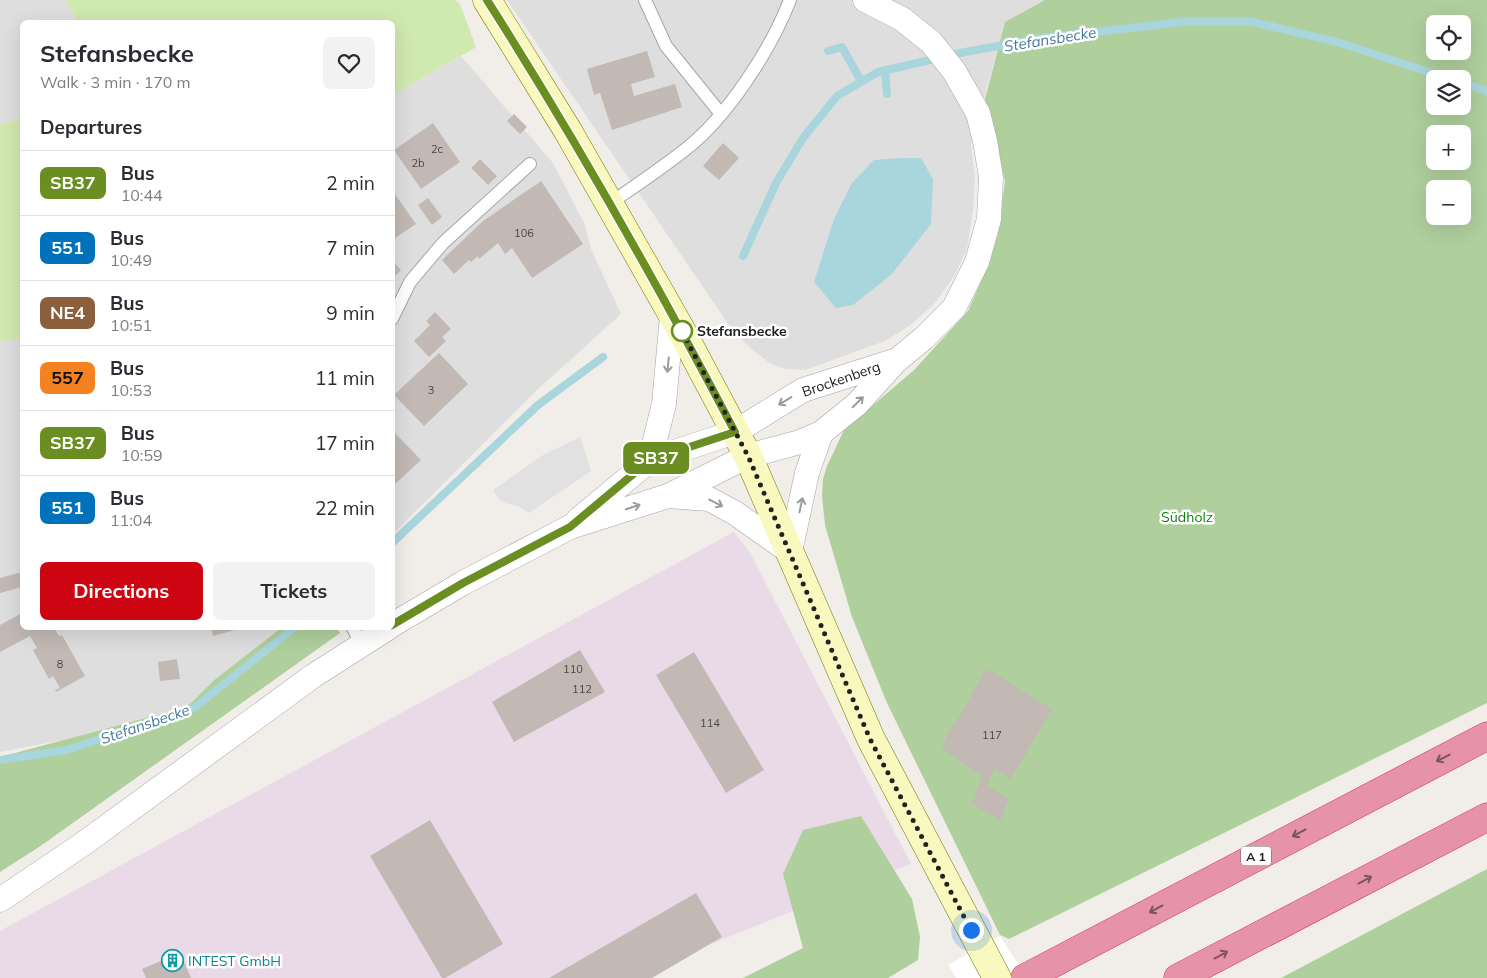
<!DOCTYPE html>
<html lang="en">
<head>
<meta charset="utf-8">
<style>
	body { margin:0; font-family:Mulish,sans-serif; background:#f2f2f3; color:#2b2b33; height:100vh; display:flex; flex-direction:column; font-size:19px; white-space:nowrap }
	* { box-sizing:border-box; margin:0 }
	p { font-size:16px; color:#7c7c81 }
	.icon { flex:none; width:28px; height:28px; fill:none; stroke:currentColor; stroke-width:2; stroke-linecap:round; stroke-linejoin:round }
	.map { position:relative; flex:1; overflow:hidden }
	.panel { position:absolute; left:20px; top:20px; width:375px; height:610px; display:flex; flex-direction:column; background:#fff; border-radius:8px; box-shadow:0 5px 20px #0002 }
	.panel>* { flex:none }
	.badge { padding:0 10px; border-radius:8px; font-size:18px; line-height:32px }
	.tools { position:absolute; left:1426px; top:15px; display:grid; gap:10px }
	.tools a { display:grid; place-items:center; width:45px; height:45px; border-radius:8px; background:#fff; box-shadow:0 5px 20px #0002; font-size:25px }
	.you { position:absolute; width:25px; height:25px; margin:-12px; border:4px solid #fff; border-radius:50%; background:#1a73e8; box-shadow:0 0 0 8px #1a73e833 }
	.map>.badge { position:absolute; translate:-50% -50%; box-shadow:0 0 0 2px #fff }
	h2 { padding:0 20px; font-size:19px; line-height:45px }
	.round { display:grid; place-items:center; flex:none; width:52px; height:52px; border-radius:8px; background:#f2f2f3 }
	.headline { display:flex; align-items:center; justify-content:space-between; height:85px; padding:0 20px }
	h1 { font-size:24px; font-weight:700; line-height:38px }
	.cta { display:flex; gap:10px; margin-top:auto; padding:10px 20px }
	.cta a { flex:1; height:58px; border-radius:8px; background:#cd0411; color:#fff; font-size:20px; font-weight:700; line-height:58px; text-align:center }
	.cta a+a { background:#f2f2f3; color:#2b2b33 }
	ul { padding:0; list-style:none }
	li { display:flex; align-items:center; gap:15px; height:65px; padding:0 20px; border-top:1px solid #e1e1e2 }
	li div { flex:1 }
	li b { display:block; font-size:19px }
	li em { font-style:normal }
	li .badge { min-width:55px; font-weight:700; text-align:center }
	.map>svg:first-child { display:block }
</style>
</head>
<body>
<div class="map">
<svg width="1487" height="978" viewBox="0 0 1487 978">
	<rect width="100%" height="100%" fill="#f1ede8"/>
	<!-- residential -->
	<path fill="#dfdede" d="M0,0H65L79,22H22V117L0,125Z
		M507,0H1045L1005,22L971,145L975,178L973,210L967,249L954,276L935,303L912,324L885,341L805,370L786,369L771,364L750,348L729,325Z
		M461,56L553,163L585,225L591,249L621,314L537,390L393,534V95Z
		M22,339V628H281L213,681L187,707L63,740L0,752V341Z"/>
	<!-- industrial -->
	<path fill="#eadae8" d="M734,532L749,551L911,864L626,978H0V931Z"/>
	<!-- grass -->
	<path fill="#d0e9af" d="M65,0H455L460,4L476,47L393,95L392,22H79Z
		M22,117V339L0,341V125Z"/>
	<!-- forest -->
	<path fill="#afcf9d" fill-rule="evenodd" d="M1045,0H1487V703L1009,939L1000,935L887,703L852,617L825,525L822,496L823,479L827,466L844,430L914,370L968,311L990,261L998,234L1005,181L985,99L1005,22ZM1435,24H1462V51H1435ZM1435,79H1462V106H1435ZM1435,134H1462V161H1435ZM1435,189H1462V216H1435Z
		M281,628H337L340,633L39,847L0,872V757L187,707L213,681Z
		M861,816L912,899L920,937L918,960L888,978H743L803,948L783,874L803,830Z
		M1487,869V978H1281Z"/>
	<!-- parking -->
	<path fill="#e1e1e1" d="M580,437L591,471L529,513L520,507L501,502L493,490L543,455Z"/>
	<!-- water -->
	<path fill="#a9d5dd" d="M902,158H921L933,179L931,224L892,274L853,305L836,308L814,282L834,219L852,183L874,160Z"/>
	<!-- pier -->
	<path fill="#fff" d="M1000,936L1027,978H956L948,965Z"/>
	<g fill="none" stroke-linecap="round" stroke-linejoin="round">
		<!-- stream -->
		<path stroke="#a9d5dd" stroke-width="8" d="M828,51L842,47L861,81
			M885,70L887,94
			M1462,83L1487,91
			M743,256L776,183L803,138L837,96L878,72L965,52L1042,38L1182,22H1253L1337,42L1450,79
			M392,543L538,405L603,357
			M0,760L67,750L194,708L294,628"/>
	</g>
	<!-- building -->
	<path fill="#c2b9b4" d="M647,51L655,77L631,84L634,96L675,84L682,107L612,130L600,93L594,95L587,69Z
		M514,114L527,127L520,134L507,121Z
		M433,123L460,162L421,189L394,150Z
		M723,143L739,158L719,180L703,166Z
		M480,159L497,176L488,185L471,168Z
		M541,181L583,244L532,278L512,248L505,254L498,243L479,259L478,256L471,262L469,260L454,274L442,260L483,221Z
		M392,190L416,224L392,240Z
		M428,198L442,217L432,225L418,205Z
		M392,260L401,270L392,279Z
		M435,312L451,329L442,337L446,341L429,357L414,341L430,325L426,321Z
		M439,353L468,384L424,426L394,395Z
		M392,430L421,460L392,487Z
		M22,572V587L0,593V578Z
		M22,613V628H54L59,636L62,635L85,676L56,692L55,690L60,688L53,676L49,679L33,650L37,648L30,636L0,652V625Z
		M211,628H242L213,636Z
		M580,650L605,692L514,742L492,702Z
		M694,652L764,770L726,793L656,675Z
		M177,659L180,679L160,681L158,662Z
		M986,668L1052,709L1011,779L994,769L987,786L1009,799L1000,821L972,803L982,776L941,748L954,721H957Z
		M430,820L503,944L445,978H442L370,856Z
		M696,893L722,937L652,978H549Z
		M180,953L191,978H146L142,969Z"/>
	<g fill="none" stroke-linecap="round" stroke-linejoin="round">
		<defs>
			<path id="lane" d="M645,0L666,46L721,114
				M609,204C635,186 662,168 686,149C728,116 771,49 790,0
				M392,319L410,282L443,243L530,164
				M353,628L361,644"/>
			<path id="street" d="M650,460L664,404L672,316
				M668,496L709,499L735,513L790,552L807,473L821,433
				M578,520L650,460L735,432L803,390L894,361
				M392,625L463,583L570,527L668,496L748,456L800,442L821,433L857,404L896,361L924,338L954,308L977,262L989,219L991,177L985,141L978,113L954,71L931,42L902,19L865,0
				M0,900L83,844L313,676L388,628"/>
			<path id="secondary" d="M487,0L568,131L680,328L748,456L871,739L997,978"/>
			<path id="highway" d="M1025,978L1487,736
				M1178,978L1487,817"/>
		</defs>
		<!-- lane casing -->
		<use href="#lane" stroke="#a5a5a5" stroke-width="14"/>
		<!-- street casing -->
		<use href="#street" stroke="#a5a5a5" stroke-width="25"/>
		<!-- secondary casing -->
		<use href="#secondary" stroke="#737807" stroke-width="29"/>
		<!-- highway casing -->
		<use href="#highway" stroke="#d82c72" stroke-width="29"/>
		<!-- lane -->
		<use href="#lane" stroke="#fff" stroke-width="12"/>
		<!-- street -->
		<use href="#street" stroke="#fff" stroke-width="24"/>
		<!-- secondary -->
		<use href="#secondary" stroke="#f9f8be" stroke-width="28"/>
		<!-- highway -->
		<use href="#highway" stroke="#e692a7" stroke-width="28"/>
	</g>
	<!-- one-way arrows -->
	<defs><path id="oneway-shaft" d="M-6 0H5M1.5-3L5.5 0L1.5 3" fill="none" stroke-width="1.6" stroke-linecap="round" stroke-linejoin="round" transform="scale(1.25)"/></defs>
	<g stroke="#9b9b9b">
		<use href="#oneway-shaft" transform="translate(668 365) rotate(96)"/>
		<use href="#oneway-shaft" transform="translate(785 401) rotate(149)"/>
		<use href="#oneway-shaft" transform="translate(858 402) rotate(-45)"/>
		<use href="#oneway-shaft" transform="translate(716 503) rotate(27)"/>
		<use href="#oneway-shaft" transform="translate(801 505) rotate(-78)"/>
		<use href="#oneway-shaft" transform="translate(633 507) rotate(-18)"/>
	</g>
	<g stroke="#7a545d">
		<use href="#oneway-shaft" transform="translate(1443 758) rotate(153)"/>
		<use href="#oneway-shaft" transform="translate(1299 833) rotate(152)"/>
		<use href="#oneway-shaft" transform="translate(1365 880) rotate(-28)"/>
		<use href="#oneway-shaft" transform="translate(1156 909) rotate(152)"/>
		<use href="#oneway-shaft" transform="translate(1221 955) rotate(-28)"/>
	</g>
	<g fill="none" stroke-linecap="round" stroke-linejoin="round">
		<defs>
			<path id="line" d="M392,625L463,583L570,527L650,460L735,432C658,285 576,140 487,0"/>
		</defs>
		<!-- line casing -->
		<use href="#line" stroke="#fff" stroke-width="11"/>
		<!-- line -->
		<use href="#line" stroke="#6b8e23" stroke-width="8"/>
		<!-- walk -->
		<path stroke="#212121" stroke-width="5" stroke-dasharray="0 9" d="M682,331L680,328L748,456L870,739L971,930"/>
	</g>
	<!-- icons -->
	<defs>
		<symbol id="building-ring" viewBox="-11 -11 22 22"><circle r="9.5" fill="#fff" stroke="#0f9aa8" stroke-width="1.5"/><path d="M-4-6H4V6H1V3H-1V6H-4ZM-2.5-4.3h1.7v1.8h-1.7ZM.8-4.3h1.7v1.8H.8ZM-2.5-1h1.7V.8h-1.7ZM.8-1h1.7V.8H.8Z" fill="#0f9aa8"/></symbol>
	</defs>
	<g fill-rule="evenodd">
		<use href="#building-ring" x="160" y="948" width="25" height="25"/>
	</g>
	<!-- markers -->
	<circle fill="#fff" stroke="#6b8e23" stroke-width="2.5" cx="682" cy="331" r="10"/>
	<g text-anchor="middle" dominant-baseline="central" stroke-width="5" stroke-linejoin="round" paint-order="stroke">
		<!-- number labels -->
		<g font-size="11" fill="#494746">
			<text x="437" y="149">2c</text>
			<text x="418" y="163">2b</text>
			<text x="524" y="233">106</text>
			<text x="431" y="390">3</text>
			<text x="60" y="664">8</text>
			<text x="573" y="669">110</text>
			<text x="582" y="689">112</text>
			<text x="710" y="723">114</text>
			<text x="992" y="735">117</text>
		</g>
		<!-- shield labels -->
		<rect fill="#fff" stroke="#646464" stroke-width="1" x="1241" y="846.5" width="30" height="19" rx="4"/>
		<g font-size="12" font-weight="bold" fill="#212121">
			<text x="1256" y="856">A 1</text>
		</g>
		<!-- stop labels -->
		<g font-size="14" font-weight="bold" fill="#212121" stroke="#fff" text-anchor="start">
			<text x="697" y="331">Stefansbecke</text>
		</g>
		<!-- street labels -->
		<g font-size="14" fill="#212121" stroke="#fff">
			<text transform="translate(841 379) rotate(-19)">Brockenberg</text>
		</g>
		<!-- park labels -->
		<g font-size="14" fill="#0e7f10" stroke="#fff">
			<text x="1187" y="517">Südholz</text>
		</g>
		<!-- culture labels -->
		<g font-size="14" fill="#0d838f" stroke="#fff" text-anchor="start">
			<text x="188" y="961">INTEST GmbH</text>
		</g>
		<!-- water labels -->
		<g font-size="15" font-style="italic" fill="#4879a0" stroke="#fff">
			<text transform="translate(1050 39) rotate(-9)">Stefansbecke</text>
			<text transform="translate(145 724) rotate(-19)">Stefansbecke</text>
		</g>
	</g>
</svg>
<div class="tools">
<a><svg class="icon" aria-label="locate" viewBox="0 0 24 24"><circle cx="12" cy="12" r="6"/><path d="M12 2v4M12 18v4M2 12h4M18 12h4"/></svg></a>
<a><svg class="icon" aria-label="layers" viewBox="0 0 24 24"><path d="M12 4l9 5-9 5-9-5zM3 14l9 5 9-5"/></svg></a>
<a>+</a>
<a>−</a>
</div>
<div class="you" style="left:971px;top:930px"></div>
<b class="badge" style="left:656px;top:458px;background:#6b8e23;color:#fff">SB37</b>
<section class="panel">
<div class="headline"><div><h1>Stefansbecke</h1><p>Walk · 3 min · 170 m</p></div><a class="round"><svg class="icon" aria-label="heart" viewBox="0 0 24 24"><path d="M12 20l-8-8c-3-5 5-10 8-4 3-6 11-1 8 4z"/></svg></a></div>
<h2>Departures</h2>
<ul>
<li><span class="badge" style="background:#6b8e23;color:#fff">SB37</span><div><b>Bus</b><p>10:44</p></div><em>2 min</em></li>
<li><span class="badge" style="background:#0072bc;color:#fff">551</span><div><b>Bus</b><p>10:49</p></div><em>7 min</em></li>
<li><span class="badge" style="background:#8b5e3c;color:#fff">NE4</span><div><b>Bus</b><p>10:51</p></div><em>9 min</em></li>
<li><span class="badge" style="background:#f58220;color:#111">557</span><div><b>Bus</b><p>10:53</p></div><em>11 min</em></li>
<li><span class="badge" style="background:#6b8e23;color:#fff">SB37</span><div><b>Bus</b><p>10:59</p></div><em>17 min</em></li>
<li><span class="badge" style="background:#0072bc;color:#fff">551</span><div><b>Bus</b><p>11:04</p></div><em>22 min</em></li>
</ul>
<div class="cta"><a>Directions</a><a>Tickets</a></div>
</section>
</div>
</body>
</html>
